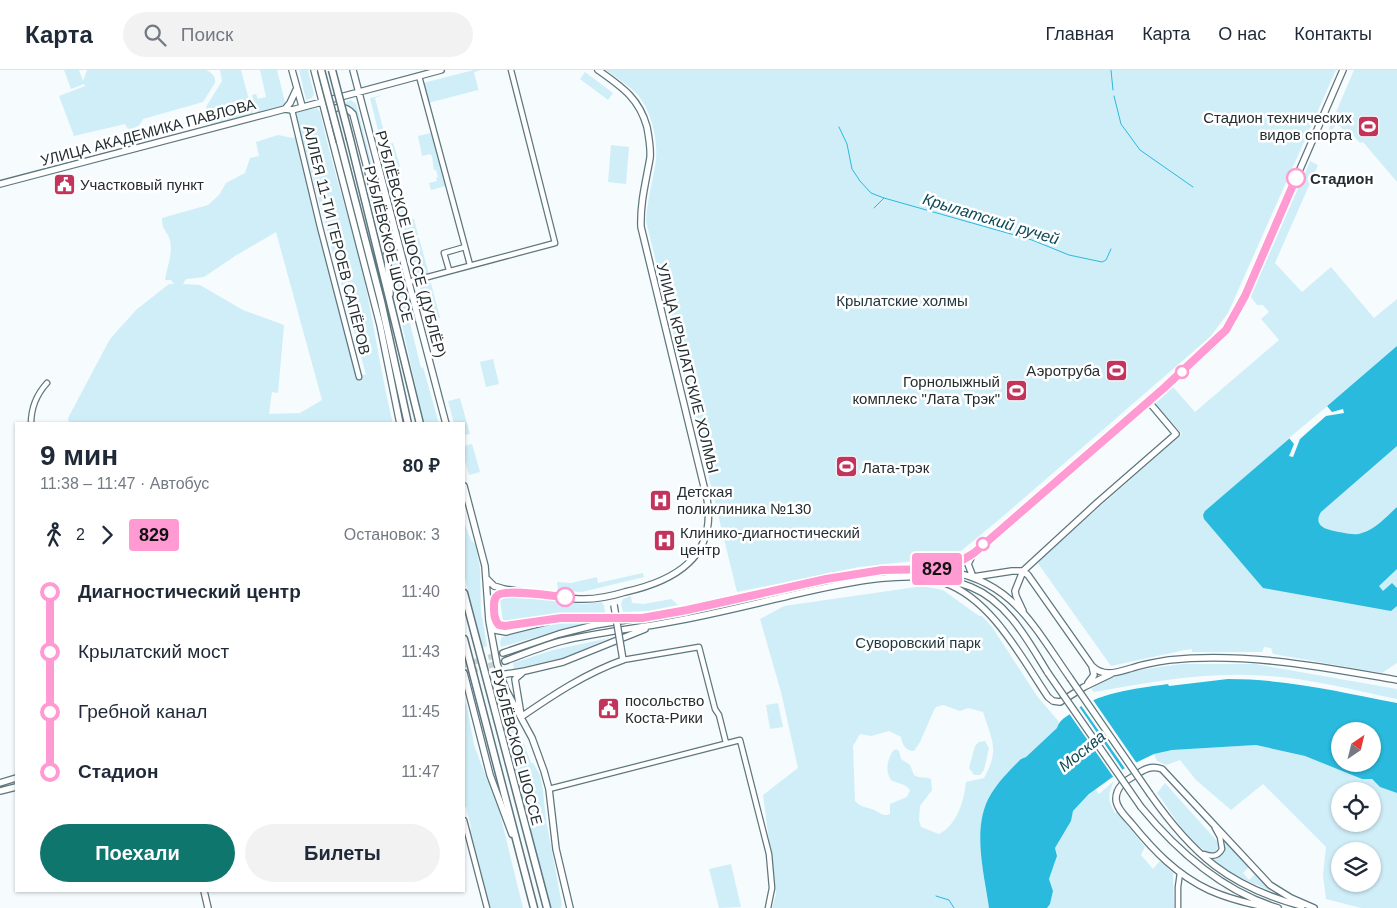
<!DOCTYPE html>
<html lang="ru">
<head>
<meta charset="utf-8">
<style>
	body { margin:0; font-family:Arial,sans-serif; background:#f2f2f3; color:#1f2937; height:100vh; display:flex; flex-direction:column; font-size:19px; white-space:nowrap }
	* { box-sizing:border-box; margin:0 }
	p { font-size:16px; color:#747a83 }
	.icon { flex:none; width:28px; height:28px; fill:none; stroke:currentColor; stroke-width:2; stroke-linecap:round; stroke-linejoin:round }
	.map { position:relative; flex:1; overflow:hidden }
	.drawer { position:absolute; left:15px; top:352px; width:450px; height:470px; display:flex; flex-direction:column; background:#fff; border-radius:0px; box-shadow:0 1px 4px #0004 }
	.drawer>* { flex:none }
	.badge { padding:0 10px; border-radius:4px; font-size:18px; line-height:32px }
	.needle { width:32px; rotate:35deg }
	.controls { position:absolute; left:1331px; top:652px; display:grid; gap:10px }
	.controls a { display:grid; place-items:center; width:50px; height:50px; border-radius:50%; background:#fff; box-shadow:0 1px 4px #0004; font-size:25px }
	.map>.badge { position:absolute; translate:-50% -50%; box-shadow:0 0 0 2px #fff }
	.legs { display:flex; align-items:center; gap:8px; height:55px; padding:0 25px; font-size:16px }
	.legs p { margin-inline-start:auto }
	.overview { display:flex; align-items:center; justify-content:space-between; height:85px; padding:0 25px }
	h1 { font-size:28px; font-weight:600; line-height:38px }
	.primary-button { display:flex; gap:10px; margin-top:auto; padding:10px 25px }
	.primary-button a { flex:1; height:58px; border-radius:30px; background:#0f766e; color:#fff; font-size:20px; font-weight:600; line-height:58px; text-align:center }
	.primary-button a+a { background:#f2f2f3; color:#1f2937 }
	ul { padding:0 25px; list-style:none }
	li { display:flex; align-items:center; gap:18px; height:60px; font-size:19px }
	li i { display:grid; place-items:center; width:8px; height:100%; margin:0 6px; background:currentColor }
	li i::after { content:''; width:12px; height:12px; margin:-6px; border:4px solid; border-radius:50%; background:#fff }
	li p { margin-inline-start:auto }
	li:first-child i { background:linear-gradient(#0000 50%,currentColor 0) }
	li:last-child i { background:linear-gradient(currentColor 50%,#0000 0) }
	header { display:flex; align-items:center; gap:30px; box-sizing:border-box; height:70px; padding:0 25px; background:#fff; border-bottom:1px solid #e0e1e3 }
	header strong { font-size:24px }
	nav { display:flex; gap:28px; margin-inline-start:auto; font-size:18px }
	.search { width:350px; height:45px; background:#f2f2f3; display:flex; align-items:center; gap:12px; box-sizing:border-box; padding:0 18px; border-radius:28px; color:#747a83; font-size:19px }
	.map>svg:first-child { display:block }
</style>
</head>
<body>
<header>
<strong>Карта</strong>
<div class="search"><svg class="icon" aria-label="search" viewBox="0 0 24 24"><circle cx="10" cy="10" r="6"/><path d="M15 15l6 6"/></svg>Поиск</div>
<nav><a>Главная</a><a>Карта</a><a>О нас</a><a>Контакты</a></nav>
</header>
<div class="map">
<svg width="1397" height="838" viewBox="0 0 1397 838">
	<rect width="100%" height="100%" fill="#f6fbfd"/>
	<!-- green -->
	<path fill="#d0eef8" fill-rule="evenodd" d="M64,0H79L83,11L87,0H206C212,3 216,6 215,13L203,32L143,49C140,56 136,58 128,59L125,54L74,66L59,26L85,16L84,14L71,19Z
		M220,0H241L253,45L211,56L206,37L222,11Z
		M260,0H277L286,36L257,43L252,25L256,24L258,29L266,27Z
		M299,0H308L314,24L312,28L306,30Z
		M474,0H481L474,2L479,22L478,20L428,33L423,13Z
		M606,0H1336L1228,243L1211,266L1001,448L961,481L941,488L859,497L737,522L646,151C647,130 653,111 656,90C658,69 651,40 637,24C628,15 617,8 606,0Z
		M1354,0H1397V112L1363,72L1360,73L1347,59L1344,61L1337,53L1327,68H1325Z
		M585,2L613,23L608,30L580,9Z
		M382,25L375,28L386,69H391L381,72L370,28Z
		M351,30L356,34L412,248L409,249L421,298L423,297L439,354H424L356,46L347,36L346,32Z
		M317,38L320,42C332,97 350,150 363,204C374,254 381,304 393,354H69L68,348L110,269L136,240L169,214H174L171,210H165C167,197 173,184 170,170C167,160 162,161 162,148L208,135L219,125L226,113L245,103L250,88L259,86L256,72L278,65L293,68L295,67L296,69L352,289L358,303L366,305L296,47V42ZM276,162L322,330L300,343L269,344L272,322L278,323L284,255L243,240L200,215L183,214L186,209L204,207L235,186Z
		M431,63L446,116L431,120L429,113L437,111L436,108L438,107L436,100H434L432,86L430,84L422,86L418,66Z
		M393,73L400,96L387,99L381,75Z
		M611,75L629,77L626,114L608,112Z
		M1310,91L1318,95L1275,193L1302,222L1331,197L1374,248L1397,229V593L1382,603L1273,584L1271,578L1264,577L1262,582H1192V579L1185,580L1111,596L1037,492L1182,364L1157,336L1156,332L1173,317L1195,342L1279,270L1261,249L1269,242L1263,235H1257L1251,227L1252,223Z
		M402,132L407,150L414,149L418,165L406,168L397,134Z
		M419,168L429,204L416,208L406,172Z
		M431,213L440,248L428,252L424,231L419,216Z
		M493,289L499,314L486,317L480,292Z
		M460,328L470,364L464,365V354H454L448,331Z
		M472,374L480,402L469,405L464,387V376Z
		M464,452L471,470L475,474L477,482L480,498L481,541L487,576L483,578L464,505Z
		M643,503L644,507L582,522L558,520L557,512L571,513L597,507L598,513Z
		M923,516L943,520L979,546H982L992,557L1037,626L1059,652L1057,658L1026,687L1021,689C1011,701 996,714 989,728C972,761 984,803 989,838H772L776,824L763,725L798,698L781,622L760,549L784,536ZM943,635L960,641L968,638L983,642C992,671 1000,679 984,708L966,712C964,731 957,755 939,764L921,757L919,750L920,736L932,720L931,709C925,706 920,709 914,705L910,695L901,689L899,681L896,679L893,681C887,690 885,701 891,710C898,714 905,713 910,720L907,727L890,734V744C883,747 881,743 874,740C865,736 863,739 855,731L853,676L860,664L871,666L889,661L901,667C902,675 906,681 914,681L920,672L934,640L936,637Z
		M507,526L584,534L601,532L604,535L605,543H559L504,552L503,551L500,530Z
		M631,526L632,533L644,534L671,529L678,535L648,541L623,542L621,534L623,529Z
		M570,551L589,552L501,577L500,572L502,567L553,554Z
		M609,568L567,587L514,599L513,593L553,580Z
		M1183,594H1255L1397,619V629C1349,619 1299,606 1250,605C1197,603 1146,613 1094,622L1091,619C1117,601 1152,598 1183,594Z
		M502,627L518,657L531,693H533L540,705L543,721L546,750L562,835L561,836V838H551L496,629Z
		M464,629L467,636L474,675L500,744L523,838H490L487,834L470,761L471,757L466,737L464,736Z
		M778,633L783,657L770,659L766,635Z
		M985,671L989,678L984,700L980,705H974L969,698L975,676L979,672Z
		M1256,675L1305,686L1362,709H1371L1380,717L1397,723V838H1361L1326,829L1323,805L1326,777L1263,714L1231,740L1196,710L1180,690L1166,695L1157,691L1154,684L1172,680ZM1340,721H1372V754H1340ZM1340,781H1372V814H1340Z
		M1114,711C1108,725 1107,729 1115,743L1117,742L1145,777L1141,785L1153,799L1160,791L1173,803L1174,838H1047L1050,834L1053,821L1049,809L1057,786L1055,778L1071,751L1073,741L1095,719L1099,724Z
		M1165,713L1217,771L1219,776L1215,782L1209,783C1186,770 1172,743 1157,723Z
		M1225,772L1249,797L1243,803L1249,810L1255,804L1278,824L1231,804L1212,790C1222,788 1225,782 1225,772Z
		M731,794L741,837L719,838L709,799Z"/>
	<!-- water -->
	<path fill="#29badd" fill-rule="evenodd" d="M1397,276V376L1321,442C1312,457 1328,460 1339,462C1347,463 1355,466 1362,463C1376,459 1387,446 1397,437V499L1379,516L1383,521L1392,513L1397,518V536L1391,541L1263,518L1204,449L1203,445L1205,441Z
		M1228,609C1285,609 1341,622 1397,633V723L1380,717L1372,709H1362L1305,686L1256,675L1172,680L1154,684L1125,698L1089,724L1073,741L1071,751L1055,778L1057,786L1049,809L1053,821L1050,834L1047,838H989C984,802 971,757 991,724C999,711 1010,700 1021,689L1026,687L1057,658C1059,651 1064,648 1070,644C1098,622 1133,619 1168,614L1169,616ZM1340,661H1372V694H1340Z"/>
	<!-- pier -->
	<path fill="#f6fbfd" d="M1327,336L1332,342L1343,339L1344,343L1326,346L1300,369L1293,387L1289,386L1294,374L1289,368Z
		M1091,627L1138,695L1126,700L1080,634Z
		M1078,635L1124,702L1114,708L1068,642Z"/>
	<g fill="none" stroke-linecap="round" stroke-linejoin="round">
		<!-- stream -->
		<path stroke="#29badd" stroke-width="1" d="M1111,0L1113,20
			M1114,26L1121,54L1140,80L1193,117
			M839,57L847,74L852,99L860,111L871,123L884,128
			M874,138L884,128L1032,170L1069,185L1102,192L1106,190L1111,179
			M936,826L949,830L954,838"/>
		<!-- secondary-tunnel -->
		<path stroke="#ccd2d4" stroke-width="5.5" stroke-dasharray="5.5 3" stroke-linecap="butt" d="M464,595L503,583
			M464,603L505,591"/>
		<defs>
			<path id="street" d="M419,6L470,195
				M292,40L320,157L359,307
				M449,200L444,183L465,177
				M409,212L555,173L511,0
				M31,354C31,338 36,325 47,313
				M623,590L699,577L715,639L719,645L726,673
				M549,719L740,670L769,784L772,818L768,838
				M464,750L487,838
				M1204,784C1212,787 1218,787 1222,779L1220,767L1215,758
				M1178,838V817L1180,803"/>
			<path id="secondary" d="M292,0L302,36
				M314,0L380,255L400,354
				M353,0L446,354
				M285,39L290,33L296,20
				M329,44C336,34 346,36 353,44L386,171L390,224
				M0,114L270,43L285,39L292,40L441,0
				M464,416L485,496L489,551L497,594L506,620L532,668L544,701L549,719L556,779L570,838
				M972,486L968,494L973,507
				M940,500C1011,508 1033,555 1070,608
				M973,507L1012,501H1023L1028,505L1092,596L1094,605L1088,613
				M487,509L494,516L504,519C530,523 558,529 584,529C598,529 612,526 625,522C675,511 717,487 707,429L641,157C640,133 646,111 650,88C651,78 649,68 647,57C639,28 622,17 598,0
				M945,513C992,530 1021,587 1048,627L1053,631L1060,632L1084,617L1111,604
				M514,523L501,524L495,528L494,538L496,553L502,556L505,557L537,552
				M1023,541L1016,526L1015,521L1023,501L1098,432L1176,364L1149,332
				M490,553L495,560L506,562L561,548H620
				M503,583L559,564L595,555L687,540L826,509L881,500L936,499L956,494L974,483L1211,276L1226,260L1245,226L1343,0
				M505,591C524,584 543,576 562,571C598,562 634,559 670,552C710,545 749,535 788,526C843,513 918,495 971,517C1008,532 1028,571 1048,603
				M1092,596C1097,601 1103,603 1109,603C1117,603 1125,600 1132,598C1144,594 1156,592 1169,590C1246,582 1322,597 1397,610
				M464,603L490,705L512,764
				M500,605L525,601L563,592L645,559
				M521,645L515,609L522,603
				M521,647C553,625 586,603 623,590L621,578
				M0,713L16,708
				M0,721L16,717
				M1150,724C1192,784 1229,817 1302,836
				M1141,737C1178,782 1222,821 1278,838
				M204,821L208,838
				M1271,838C1250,834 1229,829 1209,820C1177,805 1154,781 1132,754C1126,747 1116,738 1116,729C1116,717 1125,711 1134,706C1143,700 1150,695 1162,699L1270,815L1291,828L1314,838"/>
			<path id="primary" d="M350,69L420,354
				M340,72L381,231L408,354
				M464,523L547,838
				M464,569L534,838"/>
		</defs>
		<!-- street casing -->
		<use href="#street" stroke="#5e777f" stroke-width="7"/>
		<!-- secondary casing -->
		<use href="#secondary" stroke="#5e777f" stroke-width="8"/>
		<!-- primary casing -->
		<use href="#primary" stroke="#5e777f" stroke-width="9"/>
		<!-- street -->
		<use href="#street" stroke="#fff" stroke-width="4.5"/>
		<!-- secondary -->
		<use href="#secondary" stroke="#fff" stroke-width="5.5"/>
		<!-- primary -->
		<use href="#primary" stroke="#fff" stroke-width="6"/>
		<defs>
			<path id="secondary-bridge" d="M614,535L621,578
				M1048,603L1141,737
				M1070,608L1150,724"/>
			<path id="primary-bridge" d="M321,0L340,72
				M332,0L350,69"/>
		</defs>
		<!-- secondary-bridge casing -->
		<use href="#secondary-bridge" stroke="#5e777f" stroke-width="8" stroke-linecap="butt"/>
		<!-- primary-bridge casing -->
		<use href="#primary-bridge" stroke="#5e777f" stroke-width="9" stroke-linecap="butt"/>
		<!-- secondary-bridge -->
		<use href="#secondary-bridge" stroke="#fff" stroke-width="5.5"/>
		<!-- primary-bridge -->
		<use href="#primary-bridge" stroke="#fff" stroke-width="6"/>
	</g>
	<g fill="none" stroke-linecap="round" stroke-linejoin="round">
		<defs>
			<path id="line-1" d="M565,527C553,526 507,519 498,525C494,528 494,532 494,536C494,543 494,550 499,555L505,556L561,548H642L687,540L826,509L882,500L936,499L956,494L974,483L1164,318L1226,260L1245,226L1296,108"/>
		</defs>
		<!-- line-1 casing -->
		<use href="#line-1" stroke="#fff" stroke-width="11"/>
		<!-- line-1 -->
		<use href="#line-1" stroke="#ff9ad2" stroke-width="8"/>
	</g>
	<!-- icons -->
	<defs>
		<symbol id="stadium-square" viewBox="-11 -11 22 22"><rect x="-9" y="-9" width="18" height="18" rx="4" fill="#c3345d" stroke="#fff"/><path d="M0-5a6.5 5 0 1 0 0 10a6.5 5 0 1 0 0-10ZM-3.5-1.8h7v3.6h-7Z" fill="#fff"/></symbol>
		<symbol id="civic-square" viewBox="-11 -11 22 22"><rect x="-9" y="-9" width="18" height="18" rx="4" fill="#c3345d" stroke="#fff"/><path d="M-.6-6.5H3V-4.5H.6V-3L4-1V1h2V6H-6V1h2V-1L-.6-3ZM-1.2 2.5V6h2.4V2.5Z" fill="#fff"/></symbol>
		<symbol id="hospital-square" viewBox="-11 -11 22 22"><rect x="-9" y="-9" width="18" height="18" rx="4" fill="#c3345d" stroke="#fff"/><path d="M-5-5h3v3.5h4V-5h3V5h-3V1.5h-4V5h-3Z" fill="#fff"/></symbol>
	</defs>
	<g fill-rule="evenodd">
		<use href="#stadium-square" x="1356" y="44" width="25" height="25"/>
		<use href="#civic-square" x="52" y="102" width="25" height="25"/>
		<use href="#stadium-square" x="1104" y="288" width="25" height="25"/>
		<use href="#stadium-square" x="1004" y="308" width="25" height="25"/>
		<use href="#stadium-square" x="834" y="384" width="25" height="25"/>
		<use href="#hospital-square" x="648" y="418" width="25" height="25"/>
		<use href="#hospital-square" x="652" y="458" width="25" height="25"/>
		<use href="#civic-square" x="596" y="626" width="25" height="25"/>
	</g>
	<!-- markers -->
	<g fill="#fff" stroke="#ff9ad2" stroke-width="2.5">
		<circle cx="1296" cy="108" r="9"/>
		<circle cx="1182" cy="302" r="6"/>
		<circle cx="983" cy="474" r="6"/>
		<circle cx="565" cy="527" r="9"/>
	</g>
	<g text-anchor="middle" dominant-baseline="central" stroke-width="5" stroke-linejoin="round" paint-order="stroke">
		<!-- poi labels -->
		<g font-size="15" fill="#242e31" stroke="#fff" text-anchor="start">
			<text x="1352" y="47" text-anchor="end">Стадион технических<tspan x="1352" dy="17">видов спорта</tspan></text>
			<text x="80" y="114">Участковый пункт</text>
			<text x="1100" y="300" text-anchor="end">Аэротруба</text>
			<text x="1000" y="311" text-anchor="end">Горнолыжный<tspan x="1000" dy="17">комплекс "Лата Трэк"</tspan></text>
			<text x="862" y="397">Лата-трэк</text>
			<text x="677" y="421">Детская<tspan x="677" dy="17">поликлиника №130</tspan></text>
			<text x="680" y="462">Клинико-диагностический<tspan x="680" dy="17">центр</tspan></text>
			<text x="625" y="630">посольство<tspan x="625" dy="17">Коста-Рики</tspan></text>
		</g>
		<!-- street labels -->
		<g font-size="15" fill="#242e31" stroke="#fff">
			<text transform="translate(148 62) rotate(-15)">УЛИЦА АКАДЕМИКА ПАВЛОВА</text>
			<text transform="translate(337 170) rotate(76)">АЛЛЕЯ 11-ТИ ГЕРОЕВ САПЁРОВ</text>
			<text transform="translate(389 174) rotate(76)">РУБЛЁВСКОЕ ШОССЕ</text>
			<text transform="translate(411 174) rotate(75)">РУБЛЁВСКОЕ ШОССЕ (ДУБЛЁР)</text>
			<text transform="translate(688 298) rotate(76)">УЛИЦА КРЫЛАТСКИЕ ХОЛМЫ</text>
			<text transform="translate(517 677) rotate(75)">РУБЛЁВСКОЕ ШОССЕ</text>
		</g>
		<!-- stop labels -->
		<g font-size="15" font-weight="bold" fill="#242e31" stroke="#fff" text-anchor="start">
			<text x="1310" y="108">Стадион</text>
		</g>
		<!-- park labels -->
		<g font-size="15" fill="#223940" stroke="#fff">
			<text x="902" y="230">Крылатские холмы</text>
			<text x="918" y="572">Суворовский парк</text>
		</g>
		<!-- water labels -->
		<g font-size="16" font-style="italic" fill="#0e4957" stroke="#fff">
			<text transform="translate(991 149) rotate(17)">Крылатский ручей</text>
			<text transform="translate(1082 681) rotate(-39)">Москва</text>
		</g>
	</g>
</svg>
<div class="controls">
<a><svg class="needle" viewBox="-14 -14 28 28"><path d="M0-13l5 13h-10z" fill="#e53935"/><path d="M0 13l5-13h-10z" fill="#747a83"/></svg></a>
<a><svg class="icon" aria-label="locate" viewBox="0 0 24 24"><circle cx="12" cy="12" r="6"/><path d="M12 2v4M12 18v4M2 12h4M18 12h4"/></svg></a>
<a><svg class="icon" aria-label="layers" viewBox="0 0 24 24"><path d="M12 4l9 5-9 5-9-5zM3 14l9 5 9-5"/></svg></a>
</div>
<b class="badge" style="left:937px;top:499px;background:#ff9ad2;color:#111">829</b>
<section class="drawer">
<div class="overview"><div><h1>9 мин</h1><p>11:38 – 11:47 · Автобус</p></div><b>80 ₽</b></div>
<div class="legs"><svg class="icon" aria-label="walk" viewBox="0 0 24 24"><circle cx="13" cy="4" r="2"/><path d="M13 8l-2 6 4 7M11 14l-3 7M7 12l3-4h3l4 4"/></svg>2<svg class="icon" aria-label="forward" viewBox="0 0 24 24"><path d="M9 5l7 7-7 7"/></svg><b class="badge" style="background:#ff9ad2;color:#111">829</b><p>Остановок: 3</p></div>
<ul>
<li><i style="color:#ff9ad2"></i><b>Диагностический центр</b><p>11:40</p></li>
<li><i style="color:#ff9ad2"></i><span>Крылатский мост</span><p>11:43</p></li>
<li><i style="color:#ff9ad2"></i><span>Гребной канал</span><p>11:45</p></li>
<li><i style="color:#ff9ad2"></i><b>Стадион</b><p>11:47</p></li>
</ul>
<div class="primary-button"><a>Поехали</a><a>Билеты</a></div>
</section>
</div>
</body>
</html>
